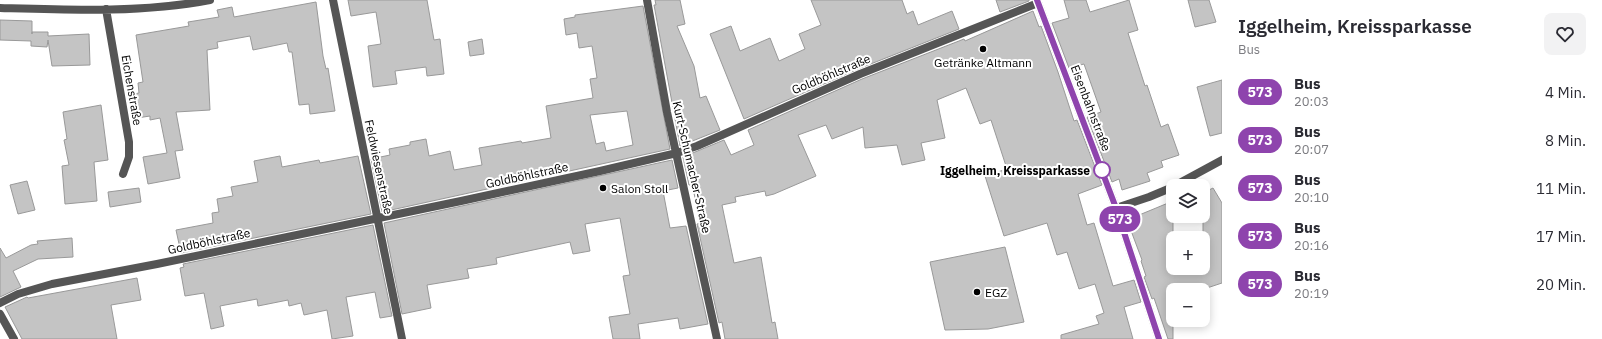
<!DOCTYPE html>
<html lang="de">
<head>
<meta charset="utf-8">
<style>
	body { margin:0; font-family:"IBM Plex Sans",sans-serif; background:#f2f2f3; color:#2b2b33; height:100vh; display:flex; flex-direction:column; font-size:15px; white-space:nowrap }
	* { box-sizing:border-box; margin:0 }
	p { font-size:13px; color:#7c7c81 }
	.icon { flex:none; width:22px; height:22px; fill:none; stroke:currentColor; stroke-width:2; stroke-linecap:round; stroke-linejoin:round }
	.map { position:relative; flex:1; overflow:hidden }
	.sheet { display:flex; flex-direction:column; background:#fff; width:380px }
	.sheet>* { flex:none }
	.badge { padding:0 8px; border-radius:13px; font-size:14px; line-height:26px }
	.controls { position:absolute; left:1166px; top:179px; display:grid; gap:8px }
	.controls a { display:grid; place-items:center; width:44px; height:44px; border-radius:8px; background:#fff; box-shadow:0 2px 10px #0003; font-size:20px }
	.map>.badge { position:absolute; translate:-50% -50%; box-shadow:0 0 0 2px #fff }
	.round { display:grid; place-items:center; flex:none; width:42px; height:42px; border-radius:8px; background:#f2f2f3 }
	.head { display:flex; align-items:center; justify-content:space-between; height:68px; padding:0 16px }
	h1 { font-size:19px; font-weight:600; line-height:30px }
	ul { padding:0; list-style:none }
	li { display:flex; align-items:center; gap:12px; height:48px; padding:0 16px }
	li div { flex:1 }
	li b { display:block; font-size:15px }
	li em { font-style:normal }
	li .badge { min-width:44px; font-weight:700; text-align:center }
	main { display:flex; flex:1; min-height:0 }
	.map>svg:first-child { display:block }
</style>
</head>
<body>
<main>
<div class="map">
<svg width="1222" height="339" viewBox="0 0 1222 339">
	<rect width="100%" height="100%" fill="#fff"/>
	<!-- building -->
	<path fill="#c4c4c4" stroke="#999" fill-rule="evenodd" d="M348,0H427L434,40L440,39L444,74L427,76L426,67L395,71L397,84L373,87L368,46L381,44L376,12L351,16Z
		M655,0H680L685,24L677,26L694,66L700,98L706,96L720,130L680,146L654,5H656Z
		M811,0H902L907,14L913,11L918,25L952,11L959,29L858,69L744,119L710,34L731,26L740,51L770,38L779,61L805,49L799,34L821,25Z
		M996,0H1029V1L1000,12Z
		M1064,0H1086L1090,12L1129,0L1138,30L1128,33L1145,86L1147,85L1161,127L1168,124L1179,155L1161,161L1163,167L1147,173L1150,181L1122,190L1119,179L1112,182L1087,117L1101,112L1084,64L1069,68L1052,23L1069,18Z
		M1188,0H1209L1216,22L1195,27Z
		M316,2L323,56L326,69L328,68L335,111L310,114L309,104L299,105L292,52H289L287,43L253,50L250,36L217,42L218,48L207,50L210,110L176,112L183,150L175,151L180,178L148,184L143,157L167,153L160,118L150,120V116L137,118L134,94L139,93L138,83L143,82L136,35L189,26L188,22L219,17L217,10L232,7L234,17Z
		M643,6L670,149L382,212L371,159L390,155L389,149L410,145V142L426,139L429,156L450,151L454,170L482,165L479,148L521,141L522,143L551,138L546,106L593,98L590,79L597,78L592,46L579,48L577,33L566,35L564,19L575,17V15ZM627,111L633,145L606,151L604,142L596,144L590,115Z
		M1033,11L1039,27L1041,26L1058,72L1074,121L1077,120L1102,185L1078,194L1087,225L1094,223L1113,286L1134,280L1141,302L1124,307L1133,339H1061V335L1099,324L1096,316L1104,313L1095,284L1079,289L1067,252L1057,255L1047,223L1004,236L985,176L1007,169L991,120L980,124L966,88L937,100L945,138L921,143L925,160L902,165L897,145L865,148L863,127L832,139L826,125L798,135L816,176L774,194L766,196L765,191L735,197L736,202L722,205L734,263L761,257L772,323L775,322L778,339H725L722,322L719,323L697,224L701,223L692,185H689L683,157L724,140L731,155L754,145L748,130L862,79L964,39L965,41Z
		M0,20L32,21V34V32H48V36L89,34L90,65L52,66L48,40L47,47L31,46V41L0,40Z
		M482,39L484,54L470,56L468,42Z
		M1222,80V133L1210,136L1197,87Z
		M101,105L108,160L94,162L97,201L65,204L62,166L69,165L64,140L67,139L63,112Z
		M280,156L282,167L319,160L320,163L358,156L371,214L181,253L176,230L213,223L212,213L219,212L217,199L233,196L231,187L258,182L254,161Z
		M672,160L678,188L663,191L670,228L686,226L708,324L680,329L678,318L638,324L640,339H613L609,317L630,314L623,276L630,275L620,218L585,224L590,251L573,254L570,242L496,258L497,264L467,269L469,278L427,285L431,308L402,314L384,223Z
		M27,181L35,210L18,214L10,185Z
		M139,188L141,202L110,207L108,192Z
		M1213,188L1222,203V283L1201,290H1173V339H1168L1154,298L1152,299L1144,277L1146,276L1141,261L1142,260L1127,220L1173,201V268H1203V193Z
		M373,225L392,316L380,318L375,292L346,297L353,336L332,339L327,310L304,315L301,303L289,306L288,300L258,306L257,299L220,306L224,326L211,329L204,293L185,296L180,268L184,267L183,264Z
		M72,238L73,257L38,259L13,271L21,287L0,297V248L6,258L31,245L38,244L37,241Z
		M1005,247L1024,322L988,329L945,330L930,262Z
		M137,278L141,300L111,305L117,339H22L5,307L27,297L28,298Z"/>
	<g fill="none" stroke-linecap="round" stroke-linejoin="round">
		<!-- street -->
		<path stroke="#555" stroke-width="8" d="M333,0L402,339
			M647,0L667,112L717,339
			M0,8C69,10 142,13 210,0
			M106,9L129,142V157L123,174
			M1174,186L1222,160
			M1116,208L1149,197L1173,187
			M0,303L18,294L52,284L157,264L461,201L600,171L677,153L697,146L860,74L1038,3
			M0,314L14,339"/>
		<!-- secondary -->
		<path stroke="#222" stroke-width="8" d="M1037,0L1116,208L1159,339"/>
	</g>
	<g fill="none" stroke-linecap="round" stroke-linejoin="round">
		<defs>
			<path id="line" d="M1037,0L1116,208L1159,339"/>
		</defs>
		<!-- line casing -->
		<use href="#line" stroke="#fff" stroke-width="9"/>
		<!-- line -->
		<use href="#line" stroke="#8e44ad" stroke-width="6"/>
	</g>
	<!-- markers -->
	<g fill="#000" stroke="#fff" stroke-width="1.5">
		<circle cx="983" cy="49" r="4"/>
		<circle cx="603" cy="188" r="4"/>
		<circle cx="977" cy="292" r="4"/>
	</g>
	<circle fill="#fff" stroke="#8e44ad" stroke-width="2" cx="1102" cy="170" r="8"/>
	<g text-anchor="middle" dominant-baseline="central" stroke-width="4" stroke-linejoin="round" paint-order="stroke">
		<!-- poi labels -->
		<g font-size="12" fill="#000" stroke="#fff" text-anchor="start">
			<text x="983" y="62" text-anchor="middle">Getränke Altmann</text>
			<text x="611" y="188">Salon Stoll</text>
			<text x="985" y="292">EGZ</text>
		</g>
		<!-- street labels -->
		<g font-size="12" fill="#000" stroke="#fff">
			<text transform="translate(831 74) rotate(-23)">Goldböhlstraße</text>
			<text transform="translate(132 90) rotate(80)">Eichenstraße</text>
			<text transform="translate(1091 108) rotate(69)">Eisenbahnstraße</text>
			<text transform="translate(379 167) rotate(78)">Feldwiesenstraße</text>
			<text transform="translate(692 167) rotate(77)">Kurt-Schumacher-Straße</text>
			<text transform="translate(527 175) rotate(-12)">Goldböhlstraße</text>
			<text transform="translate(209 241) rotate(-12)">Goldböhlstraße</text>
		</g>
		<!-- stop labels -->
		<g font-size="12" font-weight="bold" fill="#000" stroke="#fff" text-anchor="end">
			<text x="1090" y="170">Iggelheim, Kreissparkasse</text>
		</g>
	</g>
</svg>
<div class="controls">
<a><svg class="icon" aria-label="layers" viewBox="0 0 24 24"><path d="M12 4l9 5-9 5-9-5zM3 14l9 5 9-5"/></svg></a>
<a>+</a>
<a>−</a>
</div>
<b class="badge" style="left:1120px;top:219px;background:#8e44ad;color:#fff">573</b>
</div>
<section class="sheet">
<div class="head"><div><h1>Iggelheim, Kreissparkasse</h1><p>Bus</p></div><a class="round"><svg class="icon" aria-label="heart" viewBox="0 0 24 24"><path d="M12 20l-8-8c-3-5 5-10 8-4 3-6 11-1 8 4z"/></svg></a></div>
<ul>
<li><span class="badge" style="background:#8e44ad;color:#fff">573</span><div><b>Bus</b><p>20:03</p></div><em>4 Min.</em></li>
<li><span class="badge" style="background:#8e44ad;color:#fff">573</span><div><b>Bus</b><p>20:07</p></div><em>8 Min.</em></li>
<li><span class="badge" style="background:#8e44ad;color:#fff">573</span><div><b>Bus</b><p>20:10</p></div><em>11 Min.</em></li>
<li><span class="badge" style="background:#8e44ad;color:#fff">573</span><div><b>Bus</b><p>20:16</p></div><em>17 Min.</em></li>
<li><span class="badge" style="background:#8e44ad;color:#fff">573</span><div><b>Bus</b><p>20:19</p></div><em>20 Min.</em></li>
</ul>
</section>
</main>
</body>
</html>
